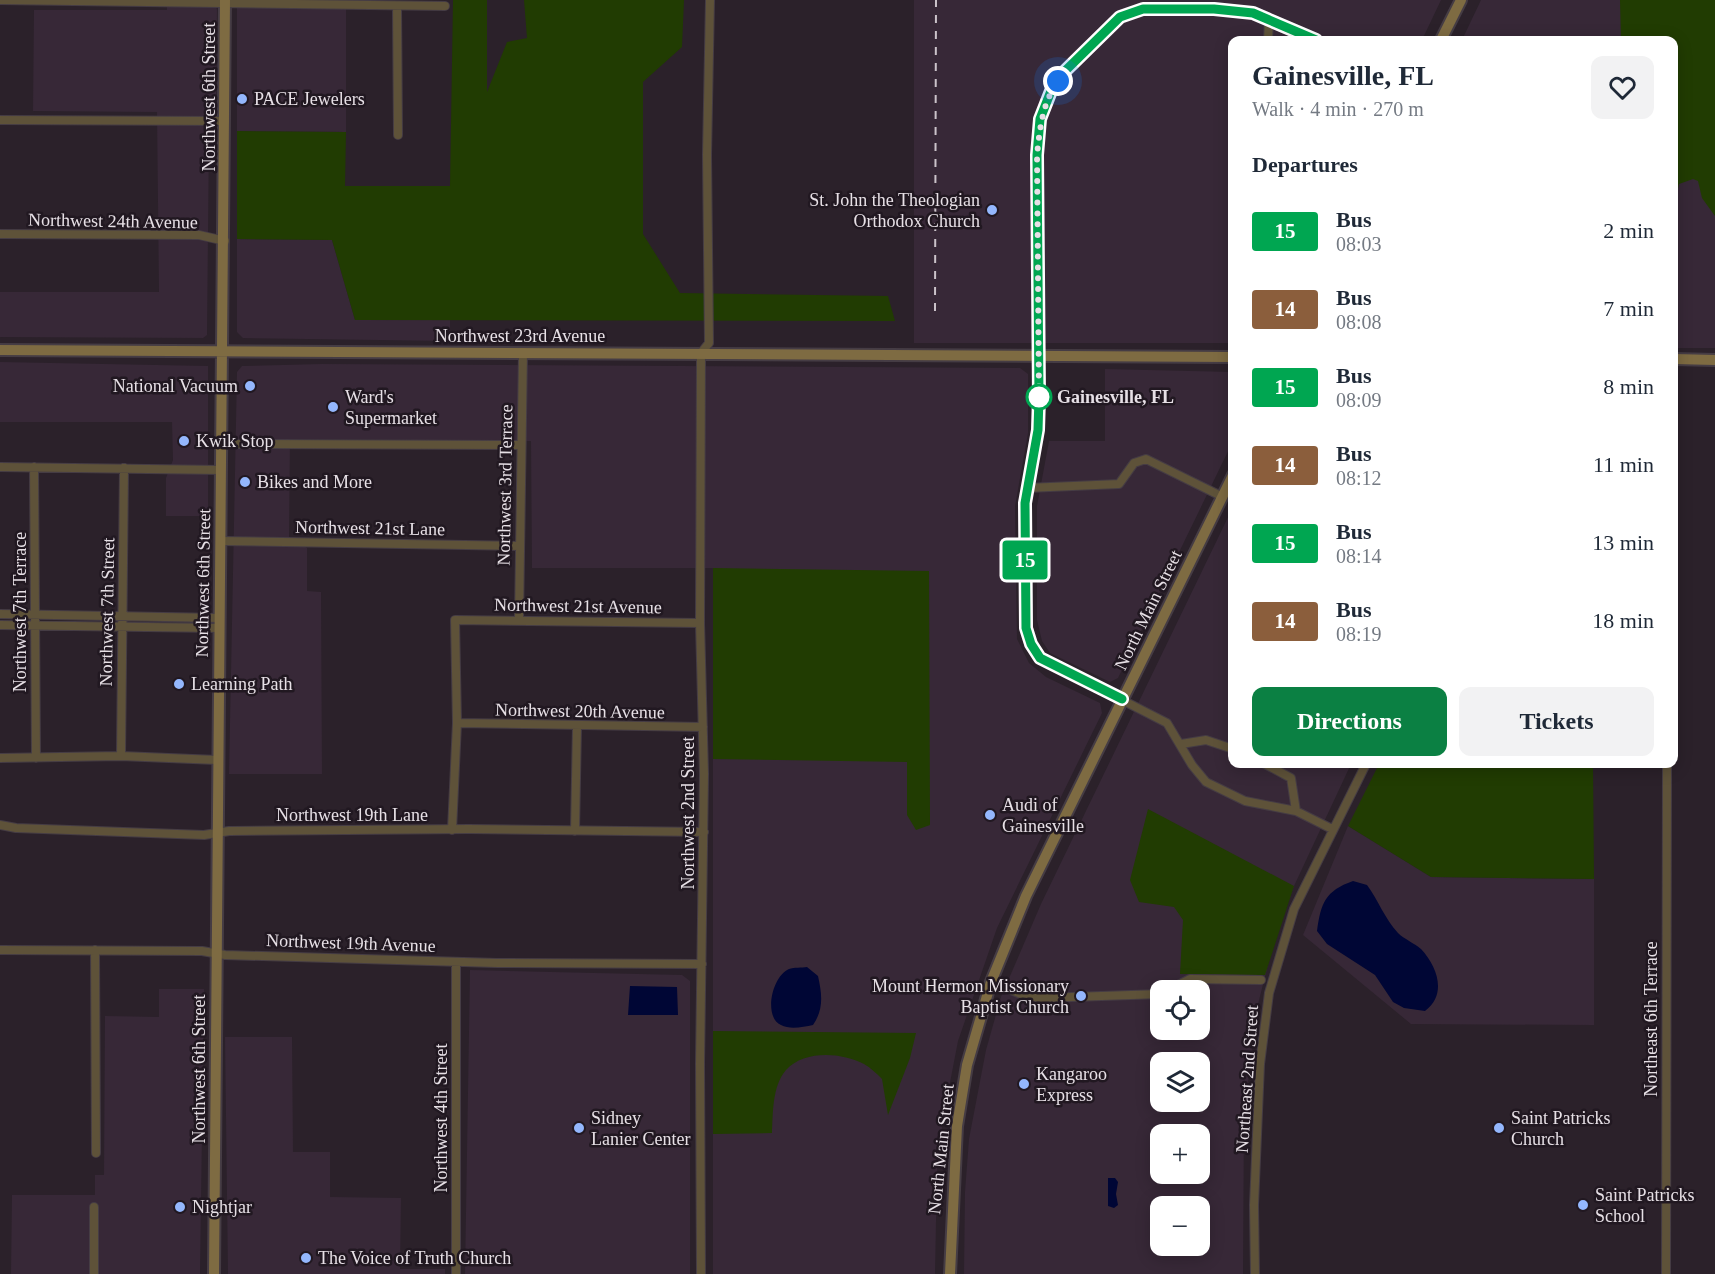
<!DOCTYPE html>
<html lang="en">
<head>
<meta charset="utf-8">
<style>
	body { margin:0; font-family:Georgia,serif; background:#f2f2f3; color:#1f2937; height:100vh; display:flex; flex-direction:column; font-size:22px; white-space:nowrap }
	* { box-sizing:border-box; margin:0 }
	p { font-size:20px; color:#747a83 }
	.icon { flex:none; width:33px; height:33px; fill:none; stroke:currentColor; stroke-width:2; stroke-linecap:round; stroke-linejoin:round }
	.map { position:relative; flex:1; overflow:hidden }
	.side { position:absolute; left:1228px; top:36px; width:450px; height:732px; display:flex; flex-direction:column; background:#fff; border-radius:12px; box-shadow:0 3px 15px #0003 }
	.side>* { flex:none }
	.badge { padding:0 12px; border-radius:4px; font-size:21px; line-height:39px }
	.controls { position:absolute; left:1150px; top:980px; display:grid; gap:12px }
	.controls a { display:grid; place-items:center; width:60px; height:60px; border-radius:12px; background:#fff; box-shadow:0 3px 15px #0003; font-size:30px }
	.you { position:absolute; width:30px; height:30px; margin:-15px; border:4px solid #fff; border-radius:50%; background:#1a73e8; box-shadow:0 0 0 9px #1a73e833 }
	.map>.badge { position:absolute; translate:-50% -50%; box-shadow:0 0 0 3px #fff }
	h2 { padding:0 24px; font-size:22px; line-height:54px }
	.round { display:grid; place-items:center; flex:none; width:63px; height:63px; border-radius:12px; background:#f2f2f3 }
	.overview { display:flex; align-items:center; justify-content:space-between; height:102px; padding:0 24px }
	h1 { font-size:28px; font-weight:600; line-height:45px }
	.primary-button { display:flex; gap:12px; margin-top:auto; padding:12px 24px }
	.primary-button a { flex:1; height:69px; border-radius:12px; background:#0b8043; color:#fff; font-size:24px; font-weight:600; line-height:69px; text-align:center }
	.primary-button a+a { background:#f2f2f3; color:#1f2937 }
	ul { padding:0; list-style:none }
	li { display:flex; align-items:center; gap:18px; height:78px; padding:0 24px }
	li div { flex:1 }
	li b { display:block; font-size:22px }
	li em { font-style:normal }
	li .badge { min-width:66px; font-weight:700; text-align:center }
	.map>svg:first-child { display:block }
</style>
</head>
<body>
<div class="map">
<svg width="1715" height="1274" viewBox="0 0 1715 1274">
	<rect width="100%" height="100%" fill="#2b212a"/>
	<!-- built -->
	<path fill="#372837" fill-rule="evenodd" d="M167,0H215L217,10L216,112L209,134L207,335L203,338L0,337V292H159L157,112L33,111L34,10H167Z
		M237,0H346V132L237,131Z
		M914,0H1441L1422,40H1233V343H914Z
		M1481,0H1715V348H1674V40H1462Z
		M237,239L332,240L355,320H450V341L243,338L237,332Z
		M0,362L208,366V516H166V478L173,460L172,422H0Z
		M322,364L1020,368L1028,374V433L1015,506L1017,639L1029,663L1046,677L1100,703L1102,713L997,928L958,1041L943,1119L937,1169L935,1274H713V568H532L531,441L290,439L289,537L307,548V591L321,592L322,774H229L237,372L242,366Z
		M1105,369L1233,372V441L1118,678L1110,682L1050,653L1042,641L1037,620V506L1049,441H1105Z
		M1233,507V764H1351L1294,886L1274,941L1257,1008L1244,1114L1243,1274H964L965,1192L969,1139L986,1050L1001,997L1041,904ZM1161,990H1200V1029H1161ZM1161,1062H1200V1101H1161ZM1161,1134H1200V1173H1161ZM1161,1206H1200V1245H1161Z
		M1348,826L1431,877L1594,879V1025L1411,1024L1303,935Z
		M470,970L682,975L690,981V1274H465Z
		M159,989H204L200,1274H11L12,1195H95V1175H104L105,1016L159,1017Z
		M225,1037H292L293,1152H330V1197L401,1198L400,1269H445V1274H228Z"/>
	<!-- green -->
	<path fill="#213c02" d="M453,0H487V92L507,42L527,38L524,0H684L682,47L643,82V234L680,293L888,296L895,321L355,320L332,240L237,239V131L346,132L345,186H450Z
		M1620,0H1715V216L1702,198L1698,181L1693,179L1679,184L1674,207V40H1621Z
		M713,568L929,571L930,825L916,830L907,815V762L713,759Z
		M1379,764H1593L1594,879L1431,877L1348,826Z
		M1148,809L1294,886L1265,975L1180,974L1183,920L1174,907L1139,902L1130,880Z
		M713,1031L916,1033L910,1058L888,1115L882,1079C877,1074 871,1068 864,1064C841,1052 804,1050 786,1070C772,1086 773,1114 772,1133L713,1134Z"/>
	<!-- water -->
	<path fill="#000635" d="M1353,881L1367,885C1378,900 1385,919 1398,933C1404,939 1414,943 1421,949C1438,967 1447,995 1425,1011L1404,1008L1393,1002L1375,975L1327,944L1317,931C1321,903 1325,891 1353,881Z
		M807,967L818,976C822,994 824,1009 813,1025C803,1027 790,1030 781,1025C763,1017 772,976 789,969C794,967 802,968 807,967Z
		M630,986L677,987L678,1015H628Z
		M1108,1178H1115L1118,1182L1116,1194L1118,1205L1114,1208L1108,1206Z"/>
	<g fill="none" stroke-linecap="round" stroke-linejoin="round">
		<defs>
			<path id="street" d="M0,0L445,6
				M397,6L398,135
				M1268,40L1269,20
				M1315,40C1296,32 1274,18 1253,13C1226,7 1144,3 1122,16C1110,23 1099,39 1089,48C1052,81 1041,106 1037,155L1039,397L1038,431L1025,503V628L1031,644L1040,658L1167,723L1192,765L1206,782L1245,801L1296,811L1332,829
				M0,120L225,121
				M0,234L199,235L225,241
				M222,444L521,445
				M0,467L221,470
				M34,467L36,758
				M1027,488L1119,484L1134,463L1146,459L1223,497
				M220,541L519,546
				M0,614L219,618
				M519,619L523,352
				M0,625L219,628
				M457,723L703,727
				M1181,744L1206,740L1233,749
				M121,756L124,468
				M0,758L121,756L217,760
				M1265,764L1291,778L1296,811
				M0,825L16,828L204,835L229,831L469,829L704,832
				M452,830L457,723L455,620L700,623
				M575,831L577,726
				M0,950L202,951L225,955L497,963L702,964
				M95,950L96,1153
				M991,982L1026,996L1042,998L1161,994
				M1168,990L1190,979L1261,980
				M94,1207V1274
				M456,1274V962
				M701,1274L700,1064L704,774L700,623L701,353L709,343L707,155L710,0
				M1255,1274L1254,1205L1260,1064L1269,993L1294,909L1366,764
				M1666,1274L1667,764"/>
			<path id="secondary" d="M1441,40L1461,0
				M0,350L1233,357
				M1674,359L1715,360
				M214,1274L225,0
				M950,1274L957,1126L967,1065L991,982L1026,896L1233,475"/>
		</defs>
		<!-- street casing -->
		<use href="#street" stroke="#453c44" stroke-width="10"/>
		<!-- secondary casing -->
		<use href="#secondary" stroke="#453c44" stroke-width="14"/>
		<!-- street -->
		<use href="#street" stroke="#5e5239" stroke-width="8"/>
		<!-- secondary -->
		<use href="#secondary" stroke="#7e6b42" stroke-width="10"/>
		<!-- rail -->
		<path stroke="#cbc3ca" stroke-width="2" stroke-dasharray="8 8" stroke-linecap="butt" d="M935,311L936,0"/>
	</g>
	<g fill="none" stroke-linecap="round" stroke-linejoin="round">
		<defs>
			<path id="line" d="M1122,699L1040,658L1031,644L1026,628L1025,503L1038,430L1039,397L1037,155L1040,119L1051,91L1065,71L1120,17L1143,9H1214L1253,13L1316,40"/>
		</defs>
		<!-- line casing -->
		<use href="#line" stroke="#fff" stroke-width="14"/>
		<!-- line -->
		<use href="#line" stroke="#00a651" stroke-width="9"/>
		<!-- walk -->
		<path stroke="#e7e0e6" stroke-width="6" stroke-dasharray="0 10.8" d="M1039,397L1037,155C1040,128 1042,104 1058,81"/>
	</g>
	<!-- markers -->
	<g fill="#94b7fd" stroke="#211821" stroke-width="2">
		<circle cx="242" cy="99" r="6"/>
		<circle cx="992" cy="210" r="6"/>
		<circle cx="250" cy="386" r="6"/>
		<circle cx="333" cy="407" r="6"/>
		<circle cx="184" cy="441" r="6"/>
		<circle cx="245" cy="482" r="6"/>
		<circle cx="179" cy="684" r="6"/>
		<circle cx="990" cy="815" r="6"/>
		<circle cx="1081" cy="996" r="6"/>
		<circle cx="1024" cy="1084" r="6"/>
		<circle cx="579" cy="1128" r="6"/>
		<circle cx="1499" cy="1128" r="6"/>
		<circle cx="1583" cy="1205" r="6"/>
		<circle cx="180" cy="1207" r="6"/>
		<circle cx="306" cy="1258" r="6"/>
	</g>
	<circle fill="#fff" stroke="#00a651" stroke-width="3" cx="1039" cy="397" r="12"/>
	<g text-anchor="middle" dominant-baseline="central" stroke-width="5" stroke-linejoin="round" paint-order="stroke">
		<!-- street labels -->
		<g font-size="18" fill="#e7e0e6" stroke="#211821">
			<text transform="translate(209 97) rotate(-90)">Northwest 6th Street</text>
			<text transform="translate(113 221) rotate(1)">Northwest 24th Avenue</text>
			<text x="520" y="336">Northwest 23rd Avenue</text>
			<text transform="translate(505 485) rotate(-89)">Northwest 3rd Terrace</text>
			<text transform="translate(370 528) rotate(1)">Northwest 21st Lane</text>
			<text transform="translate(203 583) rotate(-89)">Northwest 6th Street</text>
			<text transform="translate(578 606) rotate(1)">Northwest 21st Avenue</text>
			<text transform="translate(1148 610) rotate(-64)">North Main Street</text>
			<text transform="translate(20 612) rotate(-90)">Northwest 7th Terrace</text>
			<text transform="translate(107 612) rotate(-89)">Northwest 7th Street</text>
			<text transform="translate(580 711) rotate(1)">Northwest 20th Avenue</text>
			<text transform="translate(688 813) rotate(-90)">Northwest 2nd Street</text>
			<text x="352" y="815">Northwest 19th Lane</text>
			<text transform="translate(351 943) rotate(2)">Northwest 19th Avenue</text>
			<text transform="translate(1651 1019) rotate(-90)">Northeast 6th Terrace</text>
			<text transform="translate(199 1069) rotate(-90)">Northwest 6th Street</text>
			<text transform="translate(1247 1079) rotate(-86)">Northeast 2nd Street</text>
			<text transform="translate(441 1118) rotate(-90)">Northwest 4th Street</text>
			<text transform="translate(941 1149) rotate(-84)">North Main Street</text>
		</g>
		<!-- poi labels -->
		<g font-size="18" fill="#e7e0e6" stroke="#211821" text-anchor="start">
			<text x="254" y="99">PACE Jewelers</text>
			<text x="980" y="200" text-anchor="end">St. John the Theologian<tspan x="980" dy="21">Orthodox Church</tspan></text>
			<text x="238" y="386" text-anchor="end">National Vacuum</text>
			<text x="345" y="397">Ward's<tspan x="345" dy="21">Supermarket</tspan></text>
			<text x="196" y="441">Kwik Stop</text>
			<text x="257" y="482">Bikes and More</text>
			<text x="191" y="684">Learning Path</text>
			<text x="1002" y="805">Audi of<tspan x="1002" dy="21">Gainesville</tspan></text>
			<text x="1069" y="986" text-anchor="end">Mount Hermon Missionary<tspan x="1069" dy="21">Baptist Church</tspan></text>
			<text x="1036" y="1074">Kangaroo<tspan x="1036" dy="21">Express</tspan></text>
			<text x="591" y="1118">Sidney<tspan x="591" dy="21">Lanier Center</tspan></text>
			<text x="1511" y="1118">Saint Patricks<tspan x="1511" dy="21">Church</tspan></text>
			<text x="1595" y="1195">Saint Patricks<tspan x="1595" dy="21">School</tspan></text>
			<text x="192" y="1207">Nightjar</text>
			<text x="318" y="1258">The Voice of Truth Church</text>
		</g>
		<!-- stop labels -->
		<g font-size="18" font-weight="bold" fill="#e7e0e6" stroke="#211821" text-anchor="start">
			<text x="1057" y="397">Gainesville, FL</text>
		</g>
	</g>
</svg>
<div class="controls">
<a><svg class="icon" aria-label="locate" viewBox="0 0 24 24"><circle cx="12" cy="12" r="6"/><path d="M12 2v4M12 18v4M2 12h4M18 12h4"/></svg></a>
<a><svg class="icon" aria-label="layers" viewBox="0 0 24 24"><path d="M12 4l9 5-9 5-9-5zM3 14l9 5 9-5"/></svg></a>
<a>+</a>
<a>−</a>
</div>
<div class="you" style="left:1058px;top:81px"></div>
<b class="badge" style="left:1025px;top:560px;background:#00a651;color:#fff">15</b>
<section class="side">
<div class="overview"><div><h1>Gainesville, FL</h1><p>Walk · 4 min · 270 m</p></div><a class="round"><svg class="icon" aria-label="heart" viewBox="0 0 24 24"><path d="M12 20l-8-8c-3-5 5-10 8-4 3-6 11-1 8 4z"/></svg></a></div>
<h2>Departures</h2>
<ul>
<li><span class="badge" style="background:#00a651;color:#fff">15</span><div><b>Bus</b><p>08:03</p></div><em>2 min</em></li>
<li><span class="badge" style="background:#8b5e3c;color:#fff">14</span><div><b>Bus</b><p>08:08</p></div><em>7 min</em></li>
<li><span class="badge" style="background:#00a651;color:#fff">15</span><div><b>Bus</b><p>08:09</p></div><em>8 min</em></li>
<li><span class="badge" style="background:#8b5e3c;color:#fff">14</span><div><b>Bus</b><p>08:12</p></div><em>11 min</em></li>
<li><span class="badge" style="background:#00a651;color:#fff">15</span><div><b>Bus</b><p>08:14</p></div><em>13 min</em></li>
<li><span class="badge" style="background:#8b5e3c;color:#fff">14</span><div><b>Bus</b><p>08:19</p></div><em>18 min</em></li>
</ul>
<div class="primary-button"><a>Directions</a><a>Tickets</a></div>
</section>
</div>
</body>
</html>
